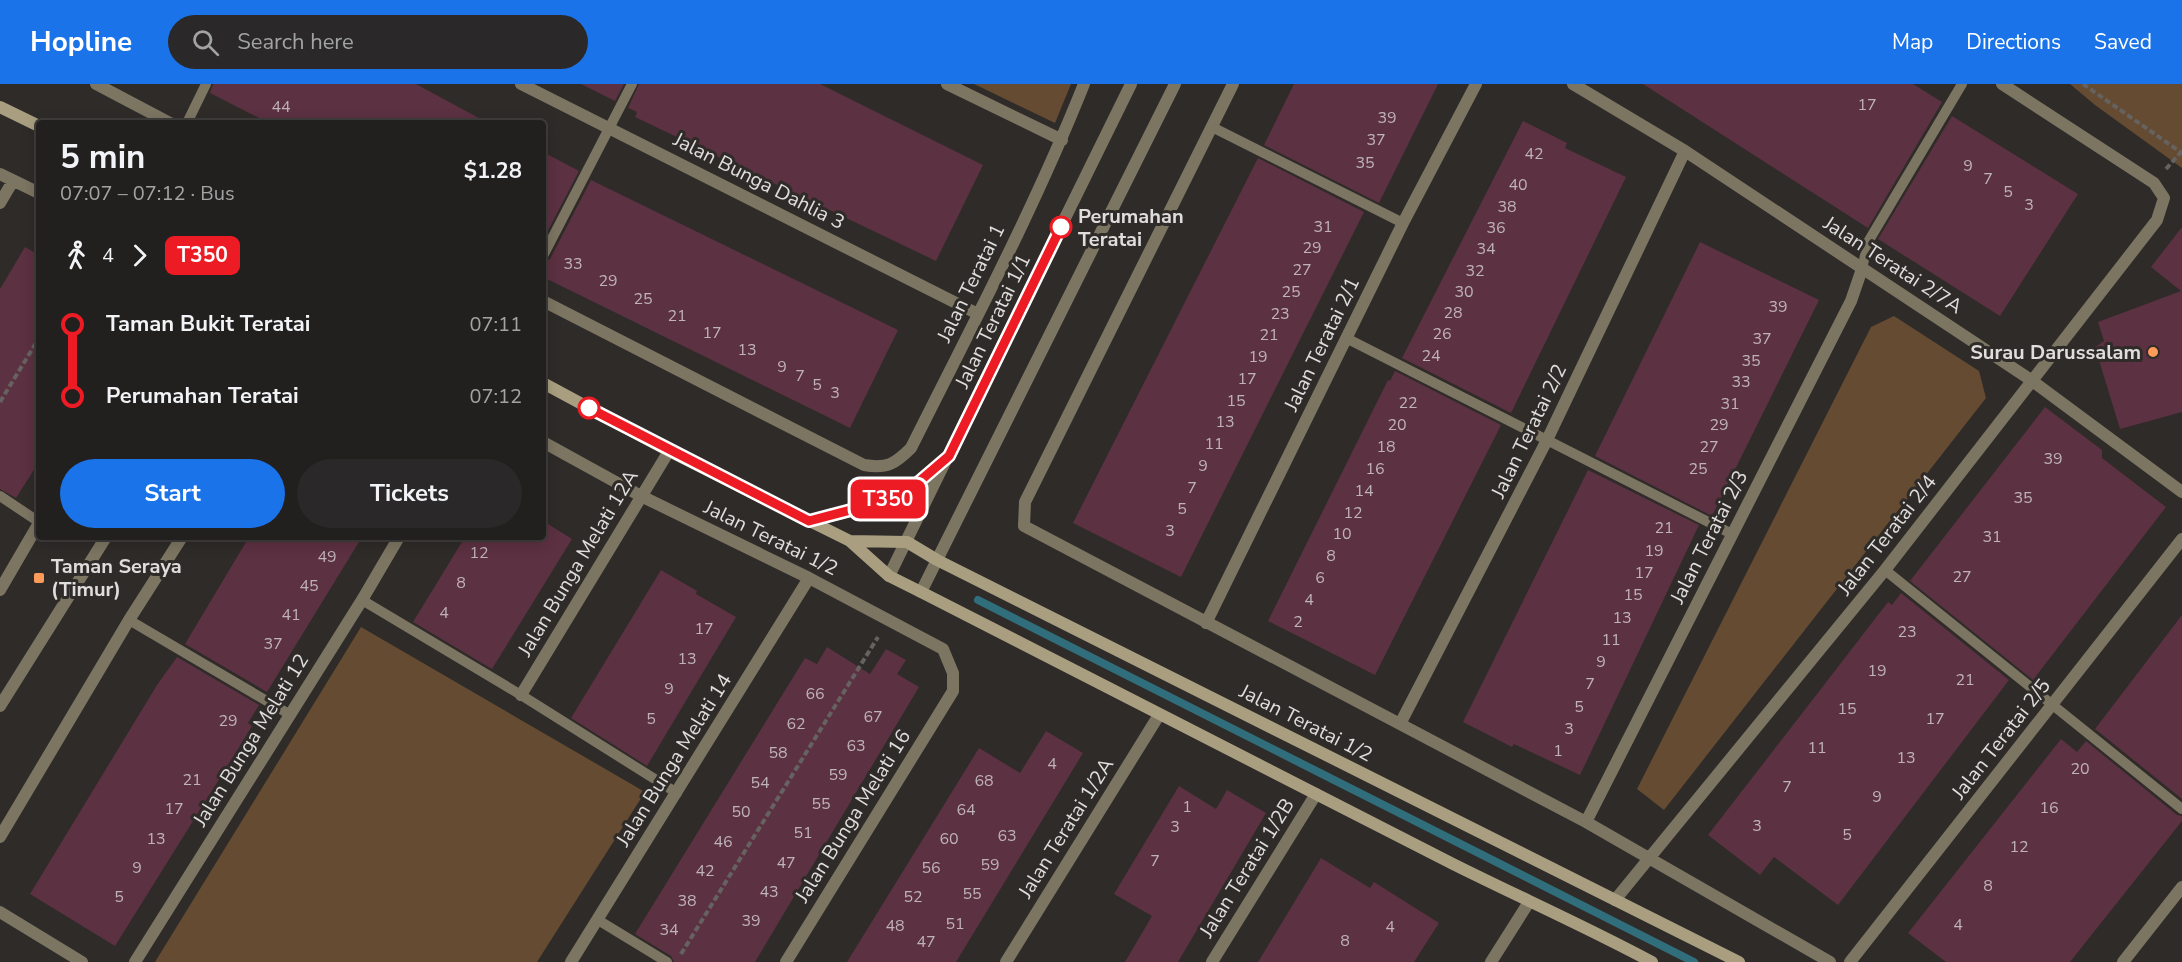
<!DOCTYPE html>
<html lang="en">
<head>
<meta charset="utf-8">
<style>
	body { margin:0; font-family:"Nunito Sans",sans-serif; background:#2a2828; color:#f1f3f6; height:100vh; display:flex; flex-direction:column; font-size:22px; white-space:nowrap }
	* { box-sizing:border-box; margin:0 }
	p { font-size:20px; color:#a2a3a4 }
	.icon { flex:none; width:33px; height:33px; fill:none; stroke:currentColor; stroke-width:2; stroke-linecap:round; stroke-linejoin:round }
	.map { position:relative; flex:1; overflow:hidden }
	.details { position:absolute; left:36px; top:36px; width:510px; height:420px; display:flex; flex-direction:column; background:#22201f; border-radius:6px; box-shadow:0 3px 15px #0003,0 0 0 2px #3f3e3d }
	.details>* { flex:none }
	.badge { padding:0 12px; border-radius:9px; font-size:21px; line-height:39px }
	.map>.badge { position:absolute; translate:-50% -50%; box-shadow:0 0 0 3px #fff }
	.legs { display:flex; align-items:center; gap:9px; height:66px; padding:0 24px; font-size:20px }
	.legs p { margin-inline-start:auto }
	.overview { display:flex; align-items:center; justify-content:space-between; height:102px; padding:0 24px }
	h1 { font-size:33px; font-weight:700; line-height:45px }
	.primary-button { display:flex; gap:12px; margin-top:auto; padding:12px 24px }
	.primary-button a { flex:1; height:69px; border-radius:36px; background:#1a73e8; color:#fff; font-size:24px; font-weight:700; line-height:69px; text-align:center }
	.primary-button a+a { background:#2a2828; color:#f1f3f6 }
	ul { padding:0 24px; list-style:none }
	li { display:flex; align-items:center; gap:21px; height:72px; font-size:22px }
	li i { display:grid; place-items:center; width:9px; height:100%; margin:0 8px; background:currentColor }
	li i::after { content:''; width:15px; height:15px; margin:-8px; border:4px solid; border-radius:50%; background:#22201f }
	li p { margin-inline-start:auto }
	li:first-child i { background:linear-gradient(#0000 50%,currentColor 0) }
	li:last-child i { background:linear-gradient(currentColor 50%,#0000 0) }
	header { display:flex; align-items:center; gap:36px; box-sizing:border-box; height:84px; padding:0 30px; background:#1a73e8; color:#fff }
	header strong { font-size:28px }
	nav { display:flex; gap:33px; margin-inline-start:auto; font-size:21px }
	.search { width:420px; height:54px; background:#2a2828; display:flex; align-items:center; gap:15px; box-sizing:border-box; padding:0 21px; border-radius:33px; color:#a2a3a4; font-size:22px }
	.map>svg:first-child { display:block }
</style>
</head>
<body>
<header>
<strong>Hopline</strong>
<div class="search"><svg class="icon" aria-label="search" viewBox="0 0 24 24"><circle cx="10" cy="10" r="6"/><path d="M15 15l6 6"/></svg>Search here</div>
<nav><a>Map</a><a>Directions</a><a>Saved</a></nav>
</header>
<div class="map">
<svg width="2182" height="878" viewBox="0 0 2182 878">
	<rect width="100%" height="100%" fill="#2e2b29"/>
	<!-- green -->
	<path fill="#644b32" d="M974,0H1071L1055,39Z
		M2070,0H2182V84L2095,21Z
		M1894,232L1979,287L1986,314L1664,726L1637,705L1871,243Z
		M361,543L645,708L537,878H155Z"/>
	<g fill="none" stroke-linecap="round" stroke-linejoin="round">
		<!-- stream -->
		<path stroke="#316e7c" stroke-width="8" d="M978,516L1694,878"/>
	</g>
	<!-- building -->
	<path fill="#5c3142" d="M213,0H416L488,39H269L210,9Z
		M581,0H624L615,17Z
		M639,0H820L983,81L936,177L635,33L637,28L628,24Z
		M1294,0H1438L1379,119L1264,61Z
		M1643,0H1913L1942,18L1868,144Z
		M1952,32L2078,110L2000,232L1878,155Z
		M1523,37L1567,59L1565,64L1626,93L1511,329L1402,274Z
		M543,68L579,87L543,156Z
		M1258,74L1364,128L1181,493L1073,439Z
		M591,96L898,246L850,344L543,193V179L550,175Z
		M2182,143V328L2120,345L2095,263L2104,257L2098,238L2181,207L2151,183Z
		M1700,158L1819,216L1712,432L1595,372Z
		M25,163L39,171V378L16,414L0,405V205Z
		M1395,287L1501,341L1375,591L1268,537L1388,296L1390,297Z
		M2045,323L2102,366V374L2166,423L2033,596L1910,497Z
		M1588,386L1699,441L1580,691L1514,660L1512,663L1463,638Z
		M543,437L572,455L492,585L413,538L465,453H543Z
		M249,453H362L267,608L185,560Z
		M661,486L697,507L696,510L736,533L647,682L571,634Z
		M1901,509L2009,596L1838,821L1774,773L1760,791L1708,751L1888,518L1892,521Z
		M2182,531V715L2095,645Z
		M827,563L870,590L886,565L906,576L897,590L919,603L755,878H674L671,872L635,850L805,574L817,580Z
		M177,573L259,621L248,639L252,642L243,657L115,862L30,810L157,601Z
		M1046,647L1083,669L956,878H847L979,664L1020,689Z
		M2061,655L2077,668L2086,657L2177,731L2182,732V737L2070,878H1946L1908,849Z
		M1179,702L1216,725L1227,706L1266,729L1178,878H1125L1152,832L1114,810Z
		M1321,774L1370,804L1374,798L1439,839L1414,878H1258Z"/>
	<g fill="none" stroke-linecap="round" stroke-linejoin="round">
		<!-- path -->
		<path stroke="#656260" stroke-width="4" stroke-dasharray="6 3" stroke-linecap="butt" d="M2083,0L2182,69
			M2166,85L2181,68
			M0,318L39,254
			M681,870L878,553"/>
		<!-- service -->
		<path stroke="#7c7562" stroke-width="10" d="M187,39L206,0
			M1212,43L1403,139
			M543,172L632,0
			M1862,185L1868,158L1962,0
			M1346,254L1732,450
			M0,412L39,438
			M1885,486L2182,725
			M362,516L521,611L677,709
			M129,536L289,630
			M598,836L667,878"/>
		<!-- minor -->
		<path stroke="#7c7562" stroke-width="12" d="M96,0L170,39
			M521,0L978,230
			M947,0L1062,56
			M1233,0L1025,418L1024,442L1586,738L1830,878
			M1573,0L1685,67L2031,296L2182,408
			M0,90L39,109
			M0,119L13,97
			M543,217L864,381C887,385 895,380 911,364C971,244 1034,125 1084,0
			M543,358L641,412L809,494L943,565L953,589V607L786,878
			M0,506L39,439
			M1206,539L1403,139L1476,0
			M521,611L669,367
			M1400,640L1547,356L1685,67
			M1586,738L1851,217L1862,185
			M0,753L129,536L182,453
			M1615,816L1885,486L2157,136L2164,114L2154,99L2002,0
			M0,828L82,878
			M135,878L362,516L399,453
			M571,878L809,494
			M1006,878L1159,631
			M1212,878L1316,710
			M1491,878L1529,818
			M1850,878L2182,455
			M2123,878L2182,803"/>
		<!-- tertiary -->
		<path stroke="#7c7562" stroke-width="12" d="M809,437C844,428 881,422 912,403C924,395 935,384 945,375
			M889,492L1131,0
			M921,508L1175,0
			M0,622L106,453"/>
		<!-- secondary -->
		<path stroke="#a99f80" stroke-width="12" d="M0,23L39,42
			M543,299L669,367L850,457L889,492L921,508C1098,599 1275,690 1453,780C1519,813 1587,843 1652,878
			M850,457L907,458L937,476L1739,878"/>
	</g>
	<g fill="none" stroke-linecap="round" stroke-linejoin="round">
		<defs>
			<path id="line-1" d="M589,324L809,437L870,421L890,414L914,402L949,372L1061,143"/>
		</defs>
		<!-- line-1 casing -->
		<use href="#line-1" stroke="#fff" stroke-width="14"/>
		<!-- line-1 -->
		<use href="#line-1" stroke="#ed1b24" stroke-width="9"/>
	</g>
	<!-- markers -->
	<g fill="#fff" stroke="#ed1b24" stroke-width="3">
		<circle cx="1061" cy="143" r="10"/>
		<circle cx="589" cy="324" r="10"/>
	</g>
	<g fill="#ff9b5a" stroke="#2e2b29" stroke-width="2">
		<circle cx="2153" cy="268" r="6"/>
		<rect x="33" y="488" width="12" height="12" rx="3"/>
	</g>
	<g text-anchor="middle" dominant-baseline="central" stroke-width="6" stroke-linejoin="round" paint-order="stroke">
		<!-- number labels -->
		<g font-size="16" fill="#bfb3b6">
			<text x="1867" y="21">17</text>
			<text x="281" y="23">44</text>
			<text x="1387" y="34">39</text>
			<text x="1376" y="56">37</text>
			<text x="1534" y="70">42</text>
			<text x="1365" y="79">35</text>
			<text x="1968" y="82">9</text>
			<text x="1988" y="95">7</text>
			<text x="1518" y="101">40</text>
			<text x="2008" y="108">5</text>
			<text x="2029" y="121">3</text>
			<text x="1507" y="123">38</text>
			<text x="1323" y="143">31</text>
			<text x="1496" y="144">36</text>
			<text x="1312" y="164">29</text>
			<text x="1486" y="165">34</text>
			<text x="573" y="180">33</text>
			<text x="1302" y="186">27</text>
			<text x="1475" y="187">32</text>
			<text x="608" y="197">29</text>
			<text x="1291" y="208">25</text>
			<text x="1464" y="208">30</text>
			<text x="643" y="215">25</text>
			<text x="1778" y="223">39</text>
			<text x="1453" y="229">28</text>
			<text x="1280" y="230">23</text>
			<text x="677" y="232">21</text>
			<text x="712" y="249">17</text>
			<text x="1442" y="250">26</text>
			<text x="1269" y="251">21</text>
			<text x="1762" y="255">37</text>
			<text x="747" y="266">13</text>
			<text x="1431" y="272">24</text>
			<text x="1258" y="273">19</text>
			<text x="1751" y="277">35</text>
			<text x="782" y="283">9</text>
			<text x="800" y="292">7</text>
			<text x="1247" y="295">17</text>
			<text x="1741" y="298">33</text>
			<text x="817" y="301">5</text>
			<text x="835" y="309">3</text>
			<text x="1236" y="317">15</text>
			<text x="1408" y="319">22</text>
			<text x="1730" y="320">31</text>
			<text x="1225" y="338">13</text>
			<text x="1397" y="341">20</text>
			<text x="1719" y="341">29</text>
			<text x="1214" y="360">11</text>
			<text x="1386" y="363">18</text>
			<text x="1709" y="363">27</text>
			<text x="2053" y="375">39</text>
			<text x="1203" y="382">9</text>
			<text x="1375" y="385">16</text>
			<text x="1698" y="385">25</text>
			<text x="1192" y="404">7</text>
			<text x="1364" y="407">14</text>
			<text x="2023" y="414">35</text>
			<text x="1182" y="425">5</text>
			<text x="1353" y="429">12</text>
			<text x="1664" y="444">21</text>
			<text x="1170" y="447">3</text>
			<text x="1342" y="450">10</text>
			<text x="1992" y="453">31</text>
			<text x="1654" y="467">19</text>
			<text x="479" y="469">12</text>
			<text x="1331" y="472">8</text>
			<text x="327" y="473">49</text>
			<text x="1644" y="489">17</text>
			<text x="1962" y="493">27</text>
			<text x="1320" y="494">6</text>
			<text x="461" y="499">8</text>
			<text x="309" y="502">45</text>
			<text x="1633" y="511">15</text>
			<text x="1309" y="516">4</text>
			<text x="444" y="529">4</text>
			<text x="291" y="531">41</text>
			<text x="1622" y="534">13</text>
			<text x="1298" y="538">2</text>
			<text x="704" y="545">17</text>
			<text x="1907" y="548">23</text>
			<text x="1611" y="556">11</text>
			<text x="273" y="560">37</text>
			<text x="687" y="575">13</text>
			<text x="1601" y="578">9</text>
			<text x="1877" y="587">19</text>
			<text x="1965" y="596">21</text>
			<text x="1590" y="600">7</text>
			<text x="669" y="605">9</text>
			<text x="815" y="610">66</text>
			<text x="1579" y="623">5</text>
			<text x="1847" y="625">15</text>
			<text x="873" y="633">67</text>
			<text x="651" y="635">5</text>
			<text x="1935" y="635">17</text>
			<text x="228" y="637">29</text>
			<text x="796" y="640">62</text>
			<text x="1569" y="645">3</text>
			<text x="856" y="662">63</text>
			<text x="1817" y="664">11</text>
			<text x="1558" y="667">1</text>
			<text x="778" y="669">58</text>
			<text x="1906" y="674">13</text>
			<text x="1052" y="680">4</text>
			<text x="2080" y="685">20</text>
			<text x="838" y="691">59</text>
			<text x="192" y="696">21</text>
			<text x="984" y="697">68</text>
			<text x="760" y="699">54</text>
			<text x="1787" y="703">7</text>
			<text x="1877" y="713">9</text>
			<text x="821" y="720">55</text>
			<text x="1187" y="723">1</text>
			<text x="2049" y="724">16</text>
			<text x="174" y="725">17</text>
			<text x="966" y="726">64</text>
			<text x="741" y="728">50</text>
			<text x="1757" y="742">3</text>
			<text x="1175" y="743">3</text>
			<text x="803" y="749">51</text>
			<text x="1847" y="751">5</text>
			<text x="1007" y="752">63</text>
			<text x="156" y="755">13</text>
			<text x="949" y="755">60</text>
			<text x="723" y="758">46</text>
			<text x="2019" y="763">12</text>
			<text x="1155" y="777">7</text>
			<text x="786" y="779">47</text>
			<text x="990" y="781">59</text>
			<text x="137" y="784">9</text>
			<text x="931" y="784">56</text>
			<text x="705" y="787">42</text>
			<text x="1988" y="802">8</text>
			<text x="769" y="808">43</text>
			<text x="972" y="810">55</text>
			<text x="119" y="813">5</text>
			<text x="913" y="813">52</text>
			<text x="687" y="817">38</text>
			<text x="751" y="837">39</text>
			<text x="955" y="840">51</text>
			<text x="1958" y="841">4</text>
			<text x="895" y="842">48</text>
			<text x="1390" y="843">4</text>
			<text x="669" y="846">34</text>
			<text x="1345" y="857">8</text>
			<text x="926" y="858">47</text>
		</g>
		<!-- street labels -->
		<g font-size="20" fill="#e0dedc" stroke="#2e2b29">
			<text transform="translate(759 97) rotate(27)">Jalan Bunga Dahlia 3</text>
			<text transform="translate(1893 181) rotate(33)">Jalan Teratai 2/7A</text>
			<text transform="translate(971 199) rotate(-64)">Jalan Teratai 1</text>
			<text transform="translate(993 237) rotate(-64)">Jalan Teratai 1/1</text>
			<text transform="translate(1322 260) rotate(-64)">Jalan Teratai 2/1</text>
			<text transform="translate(1529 347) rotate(-64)">Jalan Teratai 2/2</text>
			<text transform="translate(1887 451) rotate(-52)">Jalan Teratai 2/4</text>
			<text transform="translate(1709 453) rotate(-63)">Jalan Teratai 2/3</text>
			<text transform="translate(771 454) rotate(26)">Jalan Teratai 1/2</text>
			<text transform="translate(578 479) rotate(-59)">Jalan Bunga Melati 12A</text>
			<text transform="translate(1306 639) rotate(27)">Jalan Teratai 1/2</text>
			<text transform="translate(2001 655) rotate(-52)">Jalan Teratai 2/5</text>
			<text transform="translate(251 656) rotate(-58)">Jalan Bunga Melati 12</text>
			<text transform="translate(674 676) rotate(-58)">Jalan Bunga Melati 14</text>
			<text transform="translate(853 732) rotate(-58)">Jalan Bunga Melati 16</text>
			<text transform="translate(1066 744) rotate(-58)">Jalan Teratai 1/2A</text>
			<text transform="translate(1247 784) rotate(-58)">Jalan Teratai 1/2B</text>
		</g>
		<!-- stop labels -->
		<g font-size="20" font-weight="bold" fill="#e0dedc" stroke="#2e2b29" text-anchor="start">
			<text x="1078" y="132">Perumahan<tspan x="1078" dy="23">Teratai</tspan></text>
		</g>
		<!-- poi labels -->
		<g font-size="20" font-weight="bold" fill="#e0dedc" stroke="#2e2b29" text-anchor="end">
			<text x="2141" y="268">Surau Darussalam</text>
			<text x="51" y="482" text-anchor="start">Taman Seraya<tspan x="51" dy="23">(Timur)</tspan></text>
		</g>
	</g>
</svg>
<b class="badge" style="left:888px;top:415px;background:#ed1b24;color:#fff">T350</b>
<section class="details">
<div class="overview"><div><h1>5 min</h1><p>07:07 – 07:12 · Bus</p></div><b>$1.28</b></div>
<div class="legs"><svg class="icon" aria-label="walk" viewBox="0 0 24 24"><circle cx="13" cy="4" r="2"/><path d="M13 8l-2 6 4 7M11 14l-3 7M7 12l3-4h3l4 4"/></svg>4<svg class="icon" aria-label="forward" viewBox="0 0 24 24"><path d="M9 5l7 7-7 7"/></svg><b class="badge" style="background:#ed1b24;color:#fff">T350</b></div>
<ul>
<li><i style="color:#ed1b24"></i><b>Taman Bukit Teratai</b><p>07:11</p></li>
<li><i style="color:#ed1b24"></i><b>Perumahan Teratai</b><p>07:12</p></li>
</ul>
<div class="primary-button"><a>Start</a><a>Tickets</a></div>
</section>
</div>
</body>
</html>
